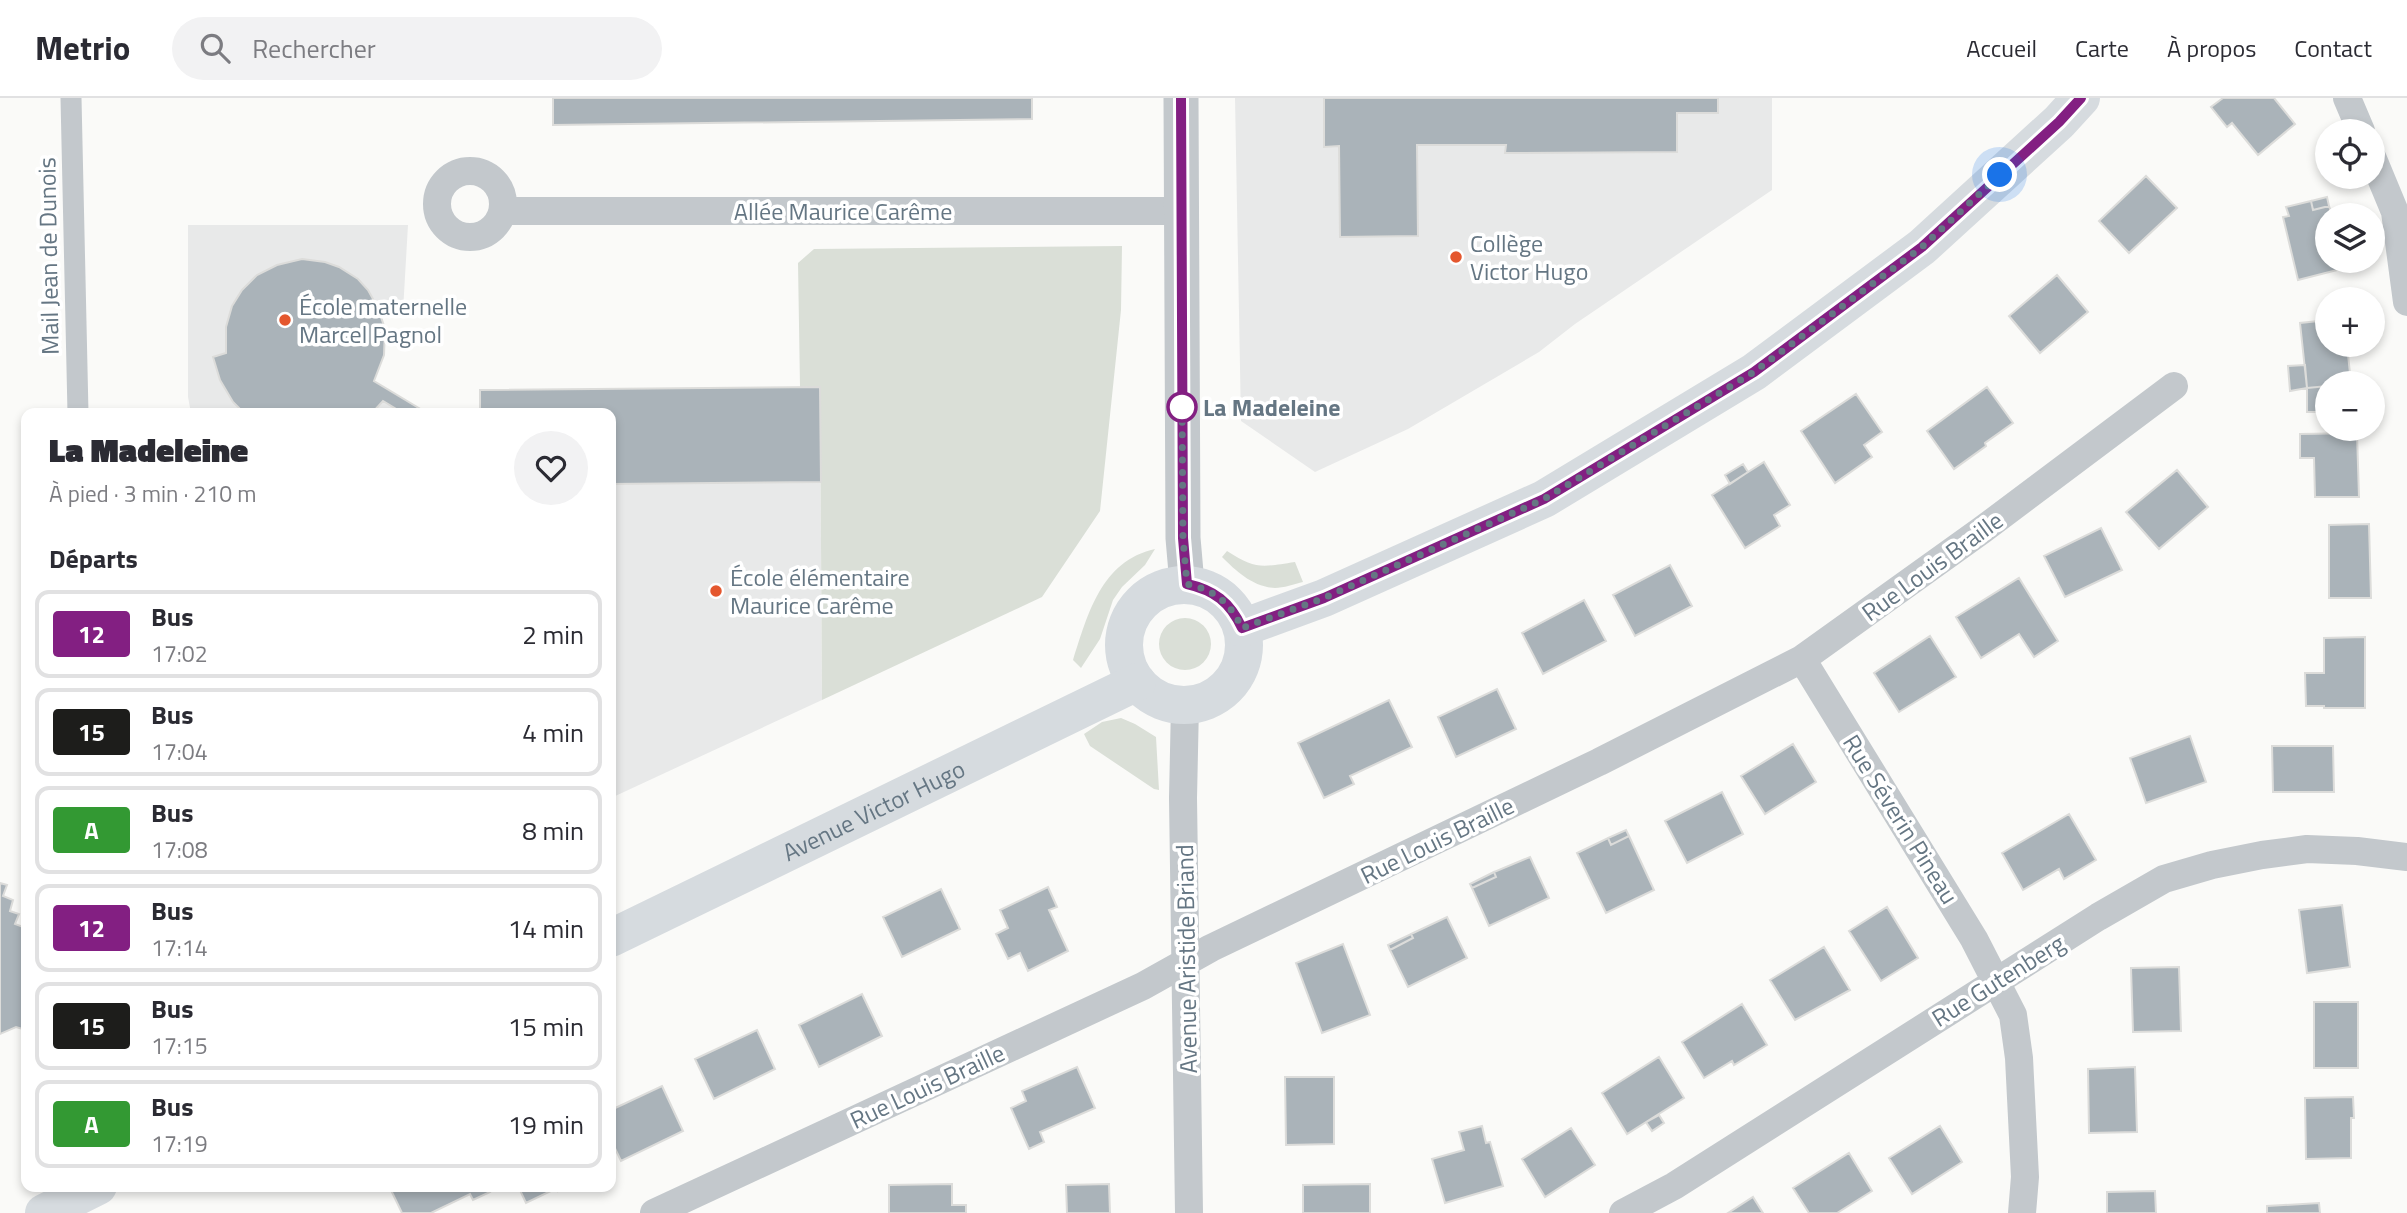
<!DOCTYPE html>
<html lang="fr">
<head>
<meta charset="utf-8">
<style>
	body { margin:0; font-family:"Titillium Web",sans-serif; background:#f2f2f3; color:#2b2b33; height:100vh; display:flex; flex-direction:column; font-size:26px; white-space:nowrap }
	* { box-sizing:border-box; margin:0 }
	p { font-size:23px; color:#7c7c81 }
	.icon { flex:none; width:38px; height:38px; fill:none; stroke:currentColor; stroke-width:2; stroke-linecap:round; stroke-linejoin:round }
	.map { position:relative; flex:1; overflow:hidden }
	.panel { position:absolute; left:21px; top:310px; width:595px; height:784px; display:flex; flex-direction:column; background:#fff; border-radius:14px; box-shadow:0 4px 10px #0003 }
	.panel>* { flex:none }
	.badge { padding:0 14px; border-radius:5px; font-size:24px; line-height:46px }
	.tools { position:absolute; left:2315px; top:21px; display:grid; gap:14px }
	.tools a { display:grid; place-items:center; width:70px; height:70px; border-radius:50%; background:#fff; box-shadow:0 4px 10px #0003; font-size:35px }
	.you { position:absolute; width:35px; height:35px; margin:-18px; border:5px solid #fff; border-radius:50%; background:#1a73e8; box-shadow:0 0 0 10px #1a73e833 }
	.map>.badge { position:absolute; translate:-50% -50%; box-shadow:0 0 0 4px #fff }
	h2 { padding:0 28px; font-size:26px; line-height:63px }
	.round { display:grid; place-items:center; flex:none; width:74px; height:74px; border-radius:37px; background:#f2f2f3 }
	.headline { display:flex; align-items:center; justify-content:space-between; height:119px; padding:0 28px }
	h1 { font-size:33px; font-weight:800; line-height:52px }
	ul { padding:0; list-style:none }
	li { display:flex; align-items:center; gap:21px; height:88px; margin:0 14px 10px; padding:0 14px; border:4px solid #e1e1e2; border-radius:14px }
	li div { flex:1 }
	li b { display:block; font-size:26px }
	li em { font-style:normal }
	li .badge { min-width:77px; font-weight:700; text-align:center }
	header { display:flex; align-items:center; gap:42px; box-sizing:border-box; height:98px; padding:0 35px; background:#fff; border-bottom:2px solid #e1e1e2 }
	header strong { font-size:33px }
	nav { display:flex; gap:38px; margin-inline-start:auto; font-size:24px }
	.search { width:490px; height:63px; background:#f2f2f3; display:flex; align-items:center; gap:18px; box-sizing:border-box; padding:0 24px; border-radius:38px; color:#7c7c81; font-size:26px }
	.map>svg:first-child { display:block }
</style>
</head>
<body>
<header>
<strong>Metrio</strong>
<div class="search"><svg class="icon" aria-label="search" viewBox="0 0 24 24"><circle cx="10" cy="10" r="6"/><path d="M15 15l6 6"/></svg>Rechercher</div>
<nav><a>Accueil</a><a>Carte</a><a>À propos</a><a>Contact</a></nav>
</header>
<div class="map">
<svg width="2407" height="1115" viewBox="0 0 2407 1115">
	<rect width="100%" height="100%" fill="#fafaf8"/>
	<!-- built -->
	<path fill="#e8e9e9" d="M1235,0H1772V92L1575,226L1539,254L1408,331L1315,374L1241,323Z
		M188,127H408L403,213L382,219L385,231V253L374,283L427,315H191L188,299Z
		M820,289L822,602L611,700V315H480V292Z"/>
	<!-- green -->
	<path fill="#dadfd7" d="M1122,148L1121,212L1100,413L1042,499L822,602L820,290L800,289L798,165L814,151Z
		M1155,451L1145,467L1122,489L1113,502L1100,541L1081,570L1073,562C1088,516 1101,463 1155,451Z
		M1227,453C1256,472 1262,469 1295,464L1303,484C1295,486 1283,490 1275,490C1253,489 1236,473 1222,459Z
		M1159 546a26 26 0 1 1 52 0a26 26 0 1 1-52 0Z
		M1121,620L1135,626L1156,639L1159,692L1154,691L1090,648L1084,636L1102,624Z"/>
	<!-- building -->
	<path fill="#aab3b9" stroke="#dcdcda" stroke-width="2" d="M553,0H1032V21L553,27Z
		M1324,0H1718V15H1677V54L1505,55L1506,47H1417L1418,138L1340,139L1339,48L1324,49Z
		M2223,0H2274L2295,26L2258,57L2232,25L2227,29L2211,9Z
		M2146,78L2177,110L2129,155L2099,123Z
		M2327,99L2329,108L2313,112L2311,103Z
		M2311,103L2313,112L2329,108L2332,117H2328V163H2343L2345,170L2298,182L2283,119L2289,118L2286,109Z
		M302,161L325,164L339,169L358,181L368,192L378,210L385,231L384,257L374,283L427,315H403L383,303L372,315H244L233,304L220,282L213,259L226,255V229L232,208L242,192L257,177L277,167Z
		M2057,177L2088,214L2040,255L2009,218Z
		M2328,222V247H2347L2351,285H2328V288L2307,290L2300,225Z
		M2305,267L2307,290L2290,293L2288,268Z
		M2328,288V314H2307V290Z
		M820,289L821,384L611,386V315H480V292Z
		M1987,289L2013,325L1985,345L1986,348L1954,371L1927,333Z
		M1856,296L1882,334L1864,347L1872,359L1835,385L1801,333Z
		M2357,335L2359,399H2315L2314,360H2300V336Z
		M1764,364L1790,407L1774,417L1780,428L1745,450L1712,397Z
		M1743,366L1748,374L1730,386L1725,377Z
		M2177,372L2208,409L2159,451L2126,414Z
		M2369,426L2371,500H2329V427Z
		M2101,430L2122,472L2065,499L2044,458Z
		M1670,467L1692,508L1635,538L1613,497Z
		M2019,480L2058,543L2034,559L2019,536L1981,560L1956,519Z
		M1584,502L1606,543L1543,576L1522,535Z
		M1930,538L1956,579L1899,614L1874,575Z
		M2365,539V610H2324V608H2306L2305,575H2324V540Z
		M1497,591L1516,631L1456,659L1438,619Z
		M1389,602L1412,649L1350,678L1354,686L1324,700L1298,645Z
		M2190,638L2206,684L2146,705L2130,660Z
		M1793,646L1816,684L1765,716L1741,678Z
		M2272,648H2333L2334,694H2273Z
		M1722,694L1743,736L1687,765L1665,723Z
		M2069,716L2096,762L2064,781L2059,771L2023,792L2002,755Z
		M1626,732L1629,738L1611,747L1608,740Z
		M1629,738L1654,792L1606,815L1577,755L1608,740L1611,747Z
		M1530,759L1549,800L1489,828L1472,790L1496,779L1494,774Z
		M1494,774L1496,779L1472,790L1470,786Z
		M0,785L7,787L3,798L13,802L10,813L19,816L15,826L26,830L22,841L26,848V932L16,929L0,936Z
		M1048,789L1057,809L1049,812L1068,853L1028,873L1020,855L1008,861L996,836L1008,830L1000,812Z
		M941,791L960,831L902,859L883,819Z
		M2342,807L2350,869L2307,875L2299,812Z
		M1887,809L1918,860L1881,883L1849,833Z
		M1447,819L1467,860L1408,889L1390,852L1413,840L1411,836Z
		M1411,836L1413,840L1390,852L1388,847Z
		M1343,846L1370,917L1322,935L1296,865Z
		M1824,849L1850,892L1795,922L1770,882Z
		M2179,869L2181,933L2133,934L2131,870Z
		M862,896L882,938L819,969L799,927Z
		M2314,904H2358V970H2314Z
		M1742,906L1767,947L1734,967L1732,963L1704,980L1682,944Z
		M757,932L775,971L714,1001L695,961Z
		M1659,959L1684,1000L1627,1036L1602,995Z
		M1077,969L1095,1010L1040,1034L1044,1044L1029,1051L1011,1010L1026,1003L1022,993Z
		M2135,969L2137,1034L2089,1035L2088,971Z
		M1285,979H1334V1046L1286,1047Z
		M662,988L683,1033L621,1063L611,1042V1012Z
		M2353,999L2354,1020H2351V1060L2306,1061L2305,1000Z
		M1659,1017L1664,1025L1652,1033L1646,1024Z
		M1482,1028L1486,1045L1490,1044L1503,1088L1445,1105L1432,1061L1464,1052L1459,1034Z
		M1940,1028L1962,1064L1912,1096L1889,1060Z
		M1571,1030L1595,1067L1545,1099L1522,1061Z
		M1849,1055L1872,1093L1837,1115H1809L1793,1090Z
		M952,1086V1107H966V1115H889V1087Z
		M1109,1086L1110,1115H1067L1066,1087Z
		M1370,1086V1115H1303V1087Z
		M389,1088H487L490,1094L473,1102L470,1096L431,1115H402Z
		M518,1088H568L558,1093L557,1090L526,1105Z
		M2155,1093L2156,1115H2107V1094Z
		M1753,1099L1763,1115H1728Z
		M2319,1105L2320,1115H2267V1108Z"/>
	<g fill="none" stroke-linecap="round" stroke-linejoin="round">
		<!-- pedestrian -->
		<path stroke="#c3c8cc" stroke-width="21" d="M71,0L78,315"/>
		<!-- minor -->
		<path stroke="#c3c8cc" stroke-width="28" d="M2347,0L2361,33
			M2373,61L2395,114L2407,204
			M437 106a33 33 0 1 1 66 0a33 33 0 1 1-66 0Z
			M503,113H1182
			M1802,561L1974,841L2013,917L2019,960L2025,1079L2022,1115
			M1185,607L1183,700L1189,1115
			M654,1115L1143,888L1211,850L1599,664L1802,561L1982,432L2174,288
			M1623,1115L1674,1088L2098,819L2164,781L2212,767L2262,757L2307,751L2357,753L2407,759"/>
		<!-- tertiary -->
		<path stroke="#c3c8cc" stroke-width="35" d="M1181,0L1183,440L1187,486"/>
		<!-- secondary -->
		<g stroke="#d6dbdf" stroke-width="38">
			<circle cx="1184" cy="547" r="60"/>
			<path d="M1242,530L1324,500L1544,401L1754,274L1922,149L2059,24L2081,0"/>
			<path id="s1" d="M611,840L1137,584"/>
			<path d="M44,1115L98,1088"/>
		</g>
	</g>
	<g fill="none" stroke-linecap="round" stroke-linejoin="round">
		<defs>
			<path id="line" d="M1181,0L1183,440L1187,486C1214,492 1230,504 1242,530L1324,500L1544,401L1754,274L1922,149L2059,24L2081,0"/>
		</defs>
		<!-- line casing -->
		<use href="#line" stroke="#fff" stroke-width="16"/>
		<!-- line -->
		<use href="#line" stroke="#831f82" stroke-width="10"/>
		<!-- walk -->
		<path stroke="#657683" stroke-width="7" stroke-dasharray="0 12.6" d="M1182,309V304L1183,440L1187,486C1214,492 1230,504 1242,530L1324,500L1544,401L1754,274L1922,149L2000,77"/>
	</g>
	<!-- markers -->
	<g fill="#e4572e" stroke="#fff" stroke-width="2.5">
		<circle cx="1456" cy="159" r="7"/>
		<circle cx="285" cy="222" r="7"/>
		<circle cx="716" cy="493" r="7"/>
	</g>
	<circle fill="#fff" stroke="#831f82" stroke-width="3.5" cx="1182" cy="309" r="14"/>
	<g text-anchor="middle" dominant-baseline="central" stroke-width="7" stroke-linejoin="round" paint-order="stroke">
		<!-- street labels -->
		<g font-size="24" fill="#657683" stroke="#fff">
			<text x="843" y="113">Allée Maurice Carême</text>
			<text transform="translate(48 158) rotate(-91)">Mail Jean de Dunois</text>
			<text transform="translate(1932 468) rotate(-36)">Rue Louis Braille</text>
			<text stroke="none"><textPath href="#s1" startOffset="292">Avenue Victor Hugo</textPath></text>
			<text transform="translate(1901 721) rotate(58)">Rue Séverin Pineau</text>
			<text transform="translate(1437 742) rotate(-26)">Rue Louis Braille</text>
			<text transform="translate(1186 861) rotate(-91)">Avenue Aristide Briand</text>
			<text transform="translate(1998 882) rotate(-32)">Rue Gutenberg</text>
			<text transform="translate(927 988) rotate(-25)">Rue Louis Braille</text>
		</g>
		<!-- poi labels -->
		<g font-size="24" fill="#657683" stroke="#fff" text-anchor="start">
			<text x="1470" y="145">Collège<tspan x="1470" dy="28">Victor Hugo</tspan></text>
			<text x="299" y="208">École maternelle<tspan x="299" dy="28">Marcel Pagnol</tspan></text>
			<text x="730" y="479">École élémentaire<tspan x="730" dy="28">Maurice Carême</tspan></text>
		</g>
		<!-- stop labels -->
		<g font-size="24" font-weight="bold" fill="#657683" stroke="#fff" text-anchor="start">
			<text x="1203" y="309">La Madeleine</text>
		</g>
	</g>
</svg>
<div class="tools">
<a><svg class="icon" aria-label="locate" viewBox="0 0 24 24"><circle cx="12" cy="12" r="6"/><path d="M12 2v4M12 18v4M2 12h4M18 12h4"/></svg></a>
<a><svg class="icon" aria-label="layers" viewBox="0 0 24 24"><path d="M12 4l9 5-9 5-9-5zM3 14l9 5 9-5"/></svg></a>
<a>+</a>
<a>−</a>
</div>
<div class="you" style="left:2000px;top:77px"></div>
<section class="panel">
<div class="headline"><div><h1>La Madeleine</h1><p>À pied · 3 min · 210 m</p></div><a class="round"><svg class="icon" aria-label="heart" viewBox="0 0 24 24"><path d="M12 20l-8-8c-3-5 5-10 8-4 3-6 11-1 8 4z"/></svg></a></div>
<h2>Départs</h2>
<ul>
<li><span class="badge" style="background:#831f82;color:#fff">12</span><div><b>Bus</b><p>17:02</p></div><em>2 min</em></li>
<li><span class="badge" style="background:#1d1d1b;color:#fff">15</span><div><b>Bus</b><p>17:04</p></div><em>4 min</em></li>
<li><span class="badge" style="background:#393;color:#fff">A</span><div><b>Bus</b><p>17:08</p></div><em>8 min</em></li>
<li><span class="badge" style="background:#831f82;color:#fff">12</span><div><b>Bus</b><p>17:14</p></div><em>14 min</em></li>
<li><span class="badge" style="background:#1d1d1b;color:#fff">15</span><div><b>Bus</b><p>17:15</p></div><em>15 min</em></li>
<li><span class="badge" style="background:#393;color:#fff">A</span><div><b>Bus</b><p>17:19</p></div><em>19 min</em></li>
</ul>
</section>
</div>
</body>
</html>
